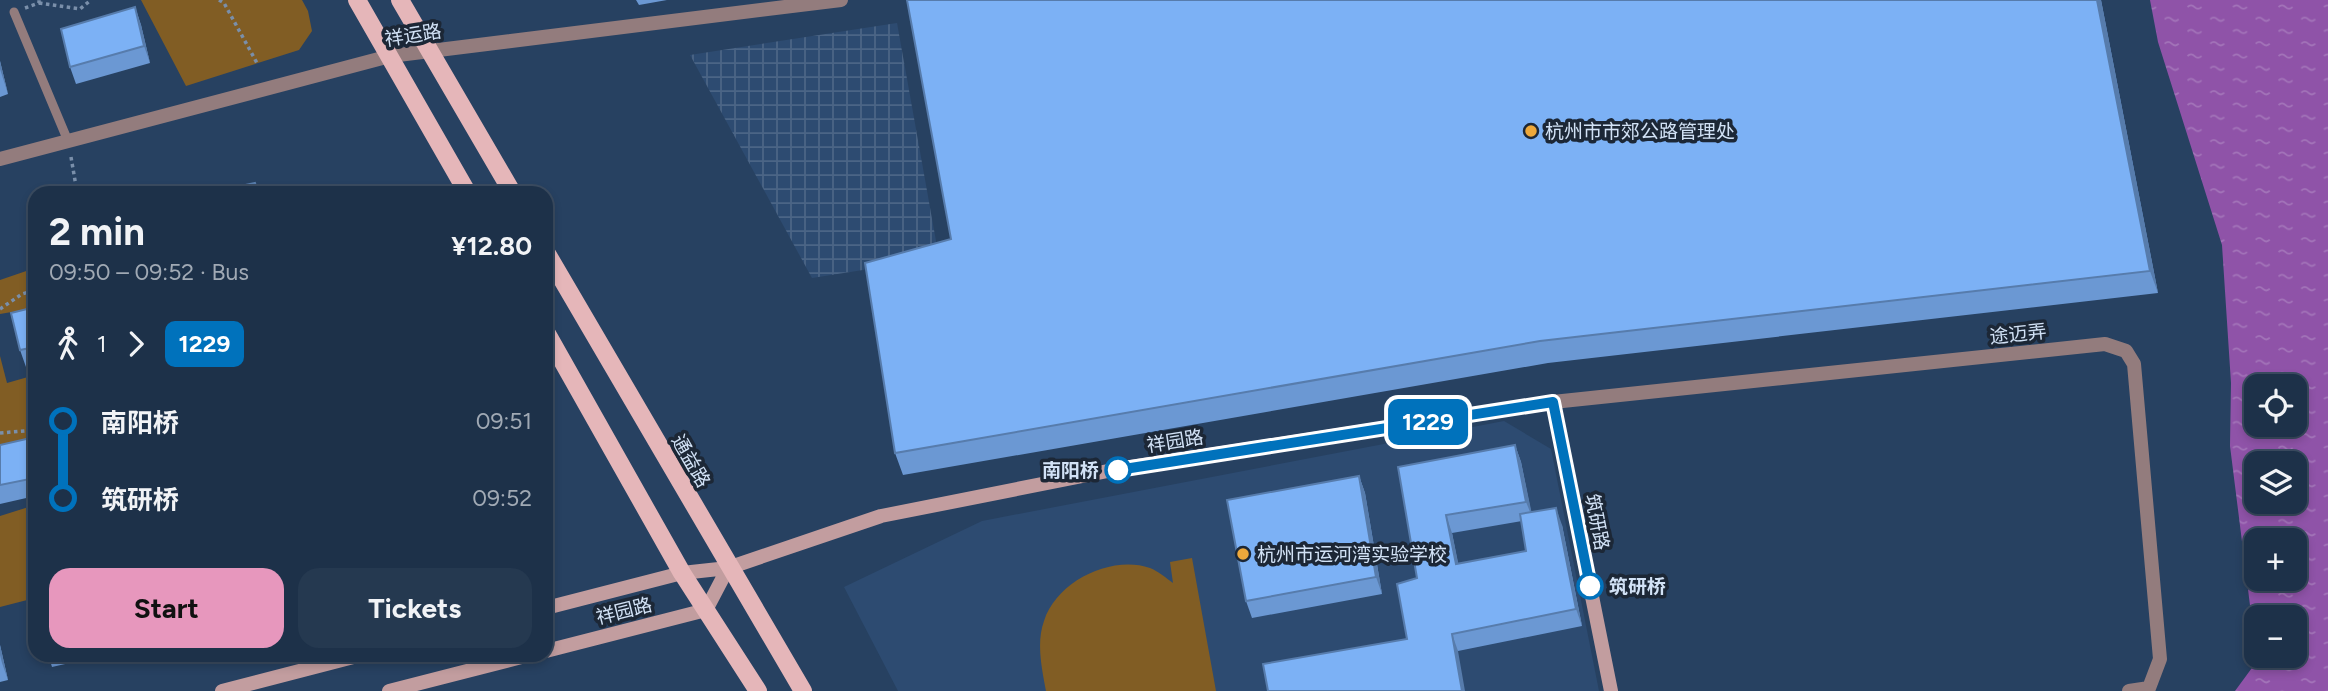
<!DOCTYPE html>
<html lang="en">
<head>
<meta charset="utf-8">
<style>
	body { margin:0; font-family:Figtree,"Noto Sans SC",sans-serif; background:#253950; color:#f1f3f6; height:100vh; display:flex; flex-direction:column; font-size:26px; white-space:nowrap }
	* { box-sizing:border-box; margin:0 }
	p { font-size:23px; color:#a0a9b4 }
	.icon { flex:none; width:38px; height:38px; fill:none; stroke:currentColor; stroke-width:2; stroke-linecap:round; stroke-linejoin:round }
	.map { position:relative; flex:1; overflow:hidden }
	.drawer { position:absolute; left:28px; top:186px; width:525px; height:476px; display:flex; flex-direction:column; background:#1d3149; border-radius:21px; box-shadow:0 4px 10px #0003,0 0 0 2px #3b4c61 }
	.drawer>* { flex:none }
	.badge { padding:0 14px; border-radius:10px; font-size:24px; line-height:46px }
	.tools { position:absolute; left:2244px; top:374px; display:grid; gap:14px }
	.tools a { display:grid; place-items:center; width:63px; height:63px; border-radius:14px; background:#1d3149; box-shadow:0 4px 10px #0003,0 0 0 2px #3b4c61; font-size:35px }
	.map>.badge { position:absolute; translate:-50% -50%; box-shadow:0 0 0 4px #fff }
	.legs { display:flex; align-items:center; gap:10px; height:77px; padding:0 21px; font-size:23px }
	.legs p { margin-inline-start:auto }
	.head { display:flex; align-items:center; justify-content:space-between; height:119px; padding:0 21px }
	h1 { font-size:38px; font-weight:700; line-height:52px }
	.button { display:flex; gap:14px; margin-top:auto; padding:14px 21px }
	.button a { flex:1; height:80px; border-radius:21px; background:#e797bd; color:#111; font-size:28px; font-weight:700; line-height:80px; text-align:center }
	.button a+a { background:#253950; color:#f1f3f6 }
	ul { padding:0 21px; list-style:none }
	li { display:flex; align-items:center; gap:24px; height:77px; font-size:26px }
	li i { display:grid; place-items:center; width:10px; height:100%; margin:0 9px; background:currentColor }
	li i::after { content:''; width:18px; height:18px; margin:-9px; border:5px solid; border-radius:50%; background:#1d3149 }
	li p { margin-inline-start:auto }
	li:first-child i { background:linear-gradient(#0000 50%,currentColor 0) }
	li:last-child i { background:linear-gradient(currentColor 50%,#0000 0) }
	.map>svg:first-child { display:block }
</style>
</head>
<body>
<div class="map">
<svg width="2328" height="691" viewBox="0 0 2328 691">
	<defs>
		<pattern id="industrial-grid" width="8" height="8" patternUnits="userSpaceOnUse" patternTransform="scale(1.75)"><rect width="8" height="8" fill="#2d4b71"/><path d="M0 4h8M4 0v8" fill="none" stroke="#4b6586"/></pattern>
		<pattern id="water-ripples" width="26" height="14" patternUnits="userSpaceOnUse" patternTransform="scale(1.75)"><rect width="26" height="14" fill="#8f53a8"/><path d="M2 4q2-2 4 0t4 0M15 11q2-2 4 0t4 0" fill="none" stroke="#a374b9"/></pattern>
	</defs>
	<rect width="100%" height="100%" fill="#274161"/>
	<!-- built -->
	<path fill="#2d4b71" d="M1504,421L1551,449L1599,691H898L844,587L982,521Z"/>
	<!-- industrial -->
	<path fill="url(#industrial-grid)" d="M897,23L939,258L812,278L690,55Z"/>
	<!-- grass -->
	<path fill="#815d24" d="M141,0H302L308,11L312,31L299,50L186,86Z
		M35,268V308L0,314V280Z
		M0,356L7,383L35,375V437L0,446Z
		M35,505V598L0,607V516Z
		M1192,558L1216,691H1046C1042,669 1036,643 1044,621C1057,581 1111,555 1150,568C1158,571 1166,578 1173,583L1170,562Z"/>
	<!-- water -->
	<path fill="url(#water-ripples)" fill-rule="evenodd" d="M2150,0H2328V691H2235L2257,661L2256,656H2294V618H2256V653L2230,446L2231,383L2222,245L2158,42ZM2256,387H2294V425H2256ZM2256,464H2294V502H2256ZM2256,541H2294V579H2256Z"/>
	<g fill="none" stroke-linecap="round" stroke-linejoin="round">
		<!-- path -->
		<path stroke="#7a8faa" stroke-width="3.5" stroke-dasharray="3.5 3.5" stroke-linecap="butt" d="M219,0L224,3L257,63
			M39,3L80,9L91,0
			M25,8L39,3V0
			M71,157L77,192
			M0,309L22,294L35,290
			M0,433L35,430"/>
		<!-- lane -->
		<path stroke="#937c7d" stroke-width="9" d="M14,12L68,141"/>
		<!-- street -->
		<path stroke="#937c7d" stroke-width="14" d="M0,159L390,56L841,0
			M1553,402L2105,344L2126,351L2134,364L2160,659L2149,688L2129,691"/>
		<!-- secondary -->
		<path stroke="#c29d9f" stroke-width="14" d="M546,608L682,573L728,568L881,516L1118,469L1553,402L1611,691
			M546,651L706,610L728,568
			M222,691L365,654
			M389,691L533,654"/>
		<!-- primary -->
		<path stroke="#e5b6b9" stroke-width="18" d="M357,0L467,192
			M400,0L512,192
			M546,252L803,691
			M546,332L682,573L758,691"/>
	</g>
	<!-- wall -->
	<path fill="#6b98d3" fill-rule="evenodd" d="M636,0H667L639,5Z
		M2101,0L2158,293L1548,363L903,475L895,453L951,239Z
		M135,7L141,25L150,63L76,84L70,67Z
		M0,61L8,94L0,97Z
		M35,307V365L26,367L20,350Z
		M35,437V496L0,504V445Z
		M1515,445L1521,462L1531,512L1562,525L1582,626L1458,651L1407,639L1417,578L1398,467ZM1522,521L1526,551L1458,564L1452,533Z
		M1359,476L1365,493L1382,594L1252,618L1246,601Z
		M0,645L8,680L0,682Z
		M48,654H109L52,667Z"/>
	<!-- shaded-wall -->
	<path fill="#577cac" d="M2097,0H2101L2158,293L2150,271Z
		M135,7L141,25L150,63L144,46Z
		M0,61L8,94L0,69Z
		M1515,445L1521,462L1533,519L1526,502Z
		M1359,476L1365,493L1382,594L1376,577Z
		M1556,508L1562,525L1582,626L1576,609Z
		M1446,515L1452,533L1462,581L1456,564Z
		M1452,634L1458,651L1465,691H1462Z
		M0,645L8,680L2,663L0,655Z"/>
	<!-- building -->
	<path fill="#7cb1f5" stroke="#577cac" stroke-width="2" d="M907,0H2097L2150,271L1540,341L895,453L865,263L951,239Z
		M135,7L144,46L70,67L61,29Z
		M255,183L258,192H213Z
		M35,307V347L20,350L11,313Z
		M35,437V478L0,485V445Z
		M1515,445L1526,502L1446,515L1456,564L1526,551L1520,514L1556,508L1576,609L1452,634L1462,691H1268L1263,664L1407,639L1397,584L1417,578L1398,467Z
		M1359,476L1376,577L1246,601L1227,500Z"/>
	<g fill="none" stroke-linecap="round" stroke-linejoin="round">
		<defs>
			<path id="line-1" d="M1118,470L1553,402L1590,586"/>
		</defs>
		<!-- line-1 casing -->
		<use href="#line-1" stroke="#fff" stroke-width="16"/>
		<!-- line-1 -->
		<use href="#line-1" stroke="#0072bc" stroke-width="10"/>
	</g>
	<!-- markers -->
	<g fill="#eda83b" stroke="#1c2736" stroke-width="2.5">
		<circle cx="1531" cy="131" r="7"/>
		<circle cx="1243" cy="554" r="7"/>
	</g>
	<g fill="#fff" stroke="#0072bc" stroke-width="3.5">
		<circle cx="1118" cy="470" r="12"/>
		<circle cx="1590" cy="586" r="12"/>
	</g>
	<g text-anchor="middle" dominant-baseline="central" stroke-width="7" stroke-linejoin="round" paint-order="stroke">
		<!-- street labels -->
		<g font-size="19" fill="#d2e2f6" stroke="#1c2736">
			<text transform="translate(413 35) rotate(-9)">祥运路</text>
			<text transform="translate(2018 334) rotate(-6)">途迈弄</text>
			<text transform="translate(1175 441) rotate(-9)">祥园路</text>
			<text transform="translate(691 461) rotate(60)">通益路</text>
			<text transform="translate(1597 522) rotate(79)">筑研路</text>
			<text transform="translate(624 611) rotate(-14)">祥园路</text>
		</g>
		<!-- poi labels -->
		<g font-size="19" fill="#d2e2f6" stroke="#1c2736" text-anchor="start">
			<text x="1545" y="131">杭州市市郊公路管理处</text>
			<text x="1257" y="554">杭州市运河湾实验学校</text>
		</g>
		<!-- stop labels -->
		<g font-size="19" font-weight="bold" fill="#d2e2f6" stroke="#1c2736" text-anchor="end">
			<text x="1099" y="470">南阳桥</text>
			<text x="1609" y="586" text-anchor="start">筑研桥</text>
		</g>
	</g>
</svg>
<div class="tools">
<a><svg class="icon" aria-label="locate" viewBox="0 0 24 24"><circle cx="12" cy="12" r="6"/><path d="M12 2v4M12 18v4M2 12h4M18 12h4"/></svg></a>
<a><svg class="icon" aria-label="layers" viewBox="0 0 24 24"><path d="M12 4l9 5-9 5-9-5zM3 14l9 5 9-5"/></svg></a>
<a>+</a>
<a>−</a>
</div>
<b class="badge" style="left:1428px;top:422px;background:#0072bc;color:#fff">1229</b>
<section class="drawer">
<div class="head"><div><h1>2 min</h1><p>09:50 – 09:52 · Bus</p></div><b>¥12.80</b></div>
<div class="legs"><svg class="icon" aria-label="walk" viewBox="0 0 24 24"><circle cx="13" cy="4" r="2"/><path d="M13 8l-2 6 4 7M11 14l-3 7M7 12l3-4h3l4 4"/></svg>1<svg class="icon" aria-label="forward" viewBox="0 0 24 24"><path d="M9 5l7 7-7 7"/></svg><b class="badge" style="background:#0072bc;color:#fff">1229</b></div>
<ul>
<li><i style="color:#0072bc"></i><b>南阳桥</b><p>09:51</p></li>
<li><i style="color:#0072bc"></i><b>筑研桥</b><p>09:52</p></li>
</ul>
<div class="button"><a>Start</a><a>Tickets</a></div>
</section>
</div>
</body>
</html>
